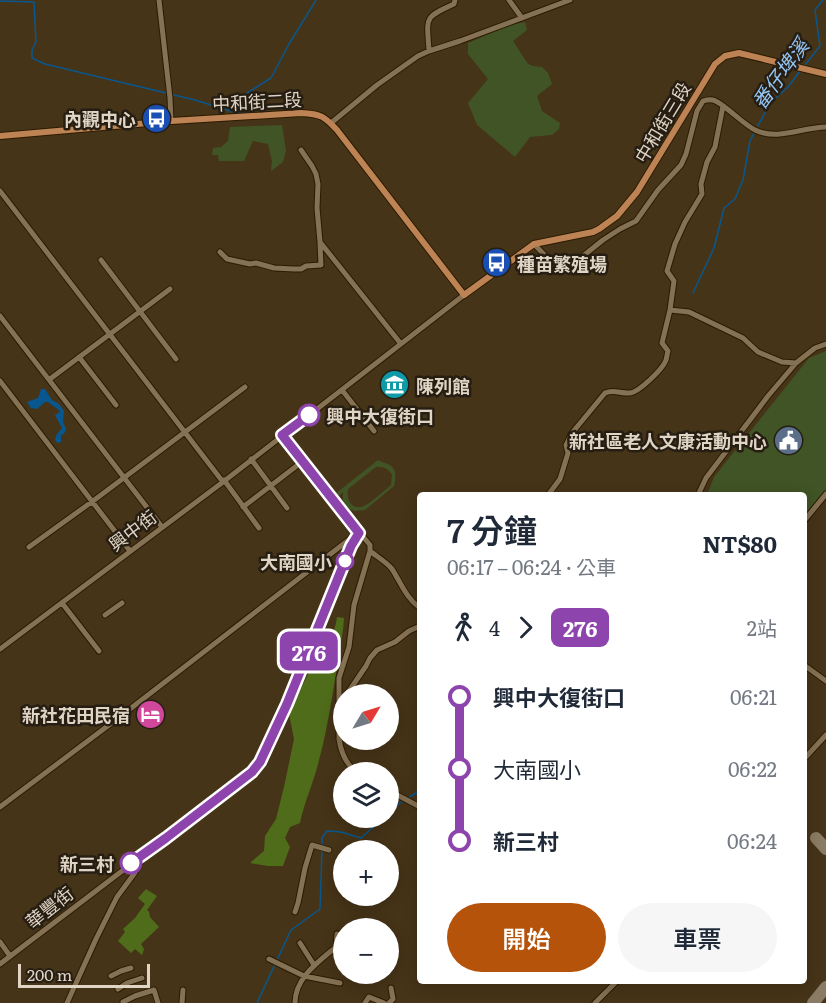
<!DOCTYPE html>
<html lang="zh-TW">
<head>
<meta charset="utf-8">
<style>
	body { margin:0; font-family:Literata,"Noto Sans TC",serif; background:#f6f6f7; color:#1f2937; height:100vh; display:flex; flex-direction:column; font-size:22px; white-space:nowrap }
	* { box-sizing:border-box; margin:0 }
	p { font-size:20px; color:#747a83 }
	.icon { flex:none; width:33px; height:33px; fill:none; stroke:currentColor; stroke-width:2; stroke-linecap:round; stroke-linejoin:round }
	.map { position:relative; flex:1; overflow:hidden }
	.sheet { position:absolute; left:417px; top:492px; width:390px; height:492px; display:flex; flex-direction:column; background:#fff; border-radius:6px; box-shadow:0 3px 15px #0003 }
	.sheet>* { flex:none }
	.badge { padding:0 12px; border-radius:9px; font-size:21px; line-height:39px }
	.needle { width:39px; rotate:52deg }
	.controls { position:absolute; left:333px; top:684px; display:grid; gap:12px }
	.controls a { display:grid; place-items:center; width:66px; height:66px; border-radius:50%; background:#fff; box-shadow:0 3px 15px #0003; font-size:30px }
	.scale { position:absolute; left:18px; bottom:15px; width:132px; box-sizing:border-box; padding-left:6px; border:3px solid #e0d4c5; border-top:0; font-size:16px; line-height:21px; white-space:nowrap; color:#e0d4c5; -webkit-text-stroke:4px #261e12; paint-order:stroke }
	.map>.badge { position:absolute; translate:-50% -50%; box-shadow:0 0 0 3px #fff }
	.legs { display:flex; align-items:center; gap:9px; height:66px; padding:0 30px; font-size:20px }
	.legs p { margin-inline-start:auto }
	.head { display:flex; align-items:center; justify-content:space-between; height:102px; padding:0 30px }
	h1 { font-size:33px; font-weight:600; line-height:45px }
	.action { display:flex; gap:12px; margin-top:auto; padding:12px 30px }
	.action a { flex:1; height:69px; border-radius:36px; background:#b45309; color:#fff; font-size:24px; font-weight:600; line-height:69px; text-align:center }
	.action a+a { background:#f6f6f7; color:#1f2937 }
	ul { padding:0 30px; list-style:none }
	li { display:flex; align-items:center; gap:21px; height:72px; font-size:22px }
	li i { display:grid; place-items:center; width:9px; height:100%; margin:0 8px; background:currentColor }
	li i::after { content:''; width:15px; height:15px; margin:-8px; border:4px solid; border-radius:50%; background:#fff }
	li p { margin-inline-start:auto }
	li:first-child i { background:linear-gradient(#0000 50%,currentColor 0) }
	li:last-child i { background:linear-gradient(currentColor 50%,#0000 0) }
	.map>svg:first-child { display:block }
</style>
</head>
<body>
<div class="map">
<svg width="826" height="1003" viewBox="0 0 826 1003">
	<rect width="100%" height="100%" fill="#463418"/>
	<!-- green -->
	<path fill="#415425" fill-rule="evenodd" d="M525,22L527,30L513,41L528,64L533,66L542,67L548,73L552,84L537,96L542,111L560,123L559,129L552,135L530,137L515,157L477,125L468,103L488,79L468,54V43L507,26Z
		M282,125L286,151L283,162L271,171L272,161L268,144L253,141L244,161H219L218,155H212L213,148L221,147L228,141L230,127Z
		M826,351V494L804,518V495H707L714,477L809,358Z
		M378,460C381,462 384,462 387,464C397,467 396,477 394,486L365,510L355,511L347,508L343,501V492L337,497L335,494ZM376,467C383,466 389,469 392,475L391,485C385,490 371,503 364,506C351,511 346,499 348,489Z"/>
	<!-- forest -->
	<path fill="#4f6c1a" d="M337,617L344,618L343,630C335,675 330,721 318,764C313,784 304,803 300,823L290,827L285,838L290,847L283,866H268L250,863L264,851L265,836L276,819L284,787L294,739L289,714L319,651L328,647C331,636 336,628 337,617Z
		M146,889L157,896L147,910L149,912L150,917L159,927L141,944L144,949L142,955L135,949L131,953L118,941L125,932L123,929L135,918L145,904L138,898Z"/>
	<!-- water -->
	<path fill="#08578e" d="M41,389H45L52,400L59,404L64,411L63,422L66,429L64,434L61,435V442L57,443L55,439L57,434L62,428L55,415L60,412C57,407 52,406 48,402H45L37,409L31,408L27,402L38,398Z"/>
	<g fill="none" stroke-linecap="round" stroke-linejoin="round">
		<!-- stream -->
		<path stroke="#08578e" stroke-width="1.5" d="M0,1L34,2L36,42L32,50V58L45,64L195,100L237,113L246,111L247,93L271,78L289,44L316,0
			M805,65L820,46L815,10L823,0
			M756,129L771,102L788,87L800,71
			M693,293L714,248L724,208L735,199L743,180L750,141L754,133
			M408,798L416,793L420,789
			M388,813L404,800
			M322,845V838L327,831L341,832L361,838L383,818
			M257,1003L291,930L320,909L322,850"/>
		<!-- taxiway -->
		<path stroke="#8a7b64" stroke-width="12" d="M816,838L826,849
			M813,1003L826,987"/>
		<defs>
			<path id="minor" d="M159,0L170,98L171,121
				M509,0L522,18
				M429,51C427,17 423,18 454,4L455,0
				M331,123L377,85L418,56L429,51L460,41L570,0
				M301,150L312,166L316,174L318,184L317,208L320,242L401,344
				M0,191L223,482
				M534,244L552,263L560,269L568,268L603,240L620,229L636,221L658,190L681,165L686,154L697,111L703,101C706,100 709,99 713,100C722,102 743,124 755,130C778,141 803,127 826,127
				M220,252L227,259L250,264L256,263L274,268L294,269H301L306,266L321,265L320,243
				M101,260L176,359
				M670,310L689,312L743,338L758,352L782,362L796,363
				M0,316L162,527
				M79,357L116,405
				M50,379L170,289
				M0,381L130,551
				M342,390L374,431
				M282,435L331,498L370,545V551L354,605L349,647L339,678V739C341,752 346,764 356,772
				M251,459L287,508
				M224,480L259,528
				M548,495L560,479L568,453L566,445L572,433L605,393C614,389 621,394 630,393C639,392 663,369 666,360C667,357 667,354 668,351L662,343L670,310L674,281L667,271L675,244L685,222L702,194L701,184L707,162L715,147L723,106
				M698,495L706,478L768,396L796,363L815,348L826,344
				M243,507L303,461
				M804,521L826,494
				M29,547L93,501L245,387
				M370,551C376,556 388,563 392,569C401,583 406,598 420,608
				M62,603L99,651
				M105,615L122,603
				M0,649L223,482L464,295
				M804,665L826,681
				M347,694L366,666L370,658L377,650L395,642L409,631L420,626
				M804,759L826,735
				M388,790L420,807
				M0,807L117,719L355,535
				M295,912L298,903L305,868L312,845L329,850
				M0,942L10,956
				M300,943L314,965
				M269,959L304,976L340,983
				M0,964L252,772L260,762L287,704L351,546L359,533
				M111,976L121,971L131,968
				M118,989L127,983L142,978
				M123,1002L135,996L154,990L158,1003
				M67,1003L96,939L117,897L134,874L144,855
				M182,1003L183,990
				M295,1003C295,978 318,962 336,947L337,934
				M365,1003L369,997L384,1003
				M389,1003L393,999L391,988
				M595,1003L617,981"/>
			<path id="major" d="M0,136L171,121L301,113C321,114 324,116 337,130L464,295L534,244L593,232L599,229L617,216L637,192L715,64L725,56L739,53L826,74"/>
		</defs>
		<!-- minor casing -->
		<use href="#minor" stroke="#2c1b00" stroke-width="7"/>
		<!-- major casing -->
		<use href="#major" stroke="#2c1b00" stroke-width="8"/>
		<!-- minor -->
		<use href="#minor" stroke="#857153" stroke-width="5"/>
		<!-- major -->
		<use href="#major" stroke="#bd8354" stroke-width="6"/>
	</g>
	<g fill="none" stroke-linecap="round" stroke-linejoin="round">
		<defs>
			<path id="line-1" d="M131,863L166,838L252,772L260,762L287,704L351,546L359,533L282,435L309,415"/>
		</defs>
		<!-- line-1 casing -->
		<use href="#line-1" stroke="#fff" stroke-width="14"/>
		<!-- line-1 -->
		<use href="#line-1" stroke="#8e44ad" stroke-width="9"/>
	</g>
	<!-- icons -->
	<defs>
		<symbol id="bus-disc" viewBox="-11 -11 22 22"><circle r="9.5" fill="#1a4fb4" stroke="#261e12"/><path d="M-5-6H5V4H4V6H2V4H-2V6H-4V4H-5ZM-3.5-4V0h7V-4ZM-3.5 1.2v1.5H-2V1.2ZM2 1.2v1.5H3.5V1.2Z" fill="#fff"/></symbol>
		<symbol id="museum-disc" viewBox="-11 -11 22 22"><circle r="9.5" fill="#0f9aa8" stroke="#261e12"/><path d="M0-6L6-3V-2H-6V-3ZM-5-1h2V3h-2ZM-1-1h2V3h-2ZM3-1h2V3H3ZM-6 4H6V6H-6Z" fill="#fff"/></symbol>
		<symbol id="civic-disc" viewBox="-11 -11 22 22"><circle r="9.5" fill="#5c6f8a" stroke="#261e12"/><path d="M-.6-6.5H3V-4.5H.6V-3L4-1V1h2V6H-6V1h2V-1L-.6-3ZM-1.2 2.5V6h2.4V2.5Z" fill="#fff"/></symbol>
		<symbol id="hotel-disc" viewBox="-11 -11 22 22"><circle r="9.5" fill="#d1479c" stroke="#261e12"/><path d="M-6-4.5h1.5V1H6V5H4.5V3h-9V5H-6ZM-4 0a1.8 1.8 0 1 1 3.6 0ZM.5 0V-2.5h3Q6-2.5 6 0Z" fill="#fff"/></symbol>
	</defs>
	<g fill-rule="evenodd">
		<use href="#bus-disc" x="140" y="102" width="33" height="33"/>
		<use href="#bus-disc" x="480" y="246" width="33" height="33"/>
		<use href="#museum-disc" x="378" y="368" width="33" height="33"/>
		<use href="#civic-disc" x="772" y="424" width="33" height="33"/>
		<use href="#hotel-disc" x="134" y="698" width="33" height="33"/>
	</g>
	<!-- markers -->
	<g fill="#fff" stroke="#8e44ad" stroke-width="3">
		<circle cx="309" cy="415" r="10"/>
		<circle cx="345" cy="561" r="8"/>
		<circle cx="131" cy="863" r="10"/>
	</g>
	<g text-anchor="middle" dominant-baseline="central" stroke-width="5" stroke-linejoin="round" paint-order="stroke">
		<!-- street labels -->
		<g font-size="18" fill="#e0d4c5" stroke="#261e12">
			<text transform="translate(257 101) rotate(-3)">中和街二段</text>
			<text transform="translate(662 122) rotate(-59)">中和街三段</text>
			<text transform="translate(132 530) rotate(-37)">興中街</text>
			<text transform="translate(49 907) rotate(-38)">華豐街</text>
		</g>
		<!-- poi labels -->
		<g font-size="18" font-weight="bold" fill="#e0d4c5" stroke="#261e12" text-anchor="end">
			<text x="136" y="118">內觀中心</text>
			<text x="517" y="263" text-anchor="start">種苗繁殖場</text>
			<text x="416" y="385" text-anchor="start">陳列館</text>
			<text x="767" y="440">新社區老人文康活動中心</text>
			<text x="130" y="714">新社花田民宿</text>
		</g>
		<!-- stop labels -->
		<g font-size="18" font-weight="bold" fill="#e0d4c5" stroke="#261e12" text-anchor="end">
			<text x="326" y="415" text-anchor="start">興中大復街口</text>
			<text x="332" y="561">大南國小</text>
			<text x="114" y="863">新三村</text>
		</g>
		<!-- water labels -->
		<g font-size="20" font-style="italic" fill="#93c6f6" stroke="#261e12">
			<text transform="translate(779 73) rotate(-54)">番仔埤溪</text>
		</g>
	</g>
</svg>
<div class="controls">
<a><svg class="needle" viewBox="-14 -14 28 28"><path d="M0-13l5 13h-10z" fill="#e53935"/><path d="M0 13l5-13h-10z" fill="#747a83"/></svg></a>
<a><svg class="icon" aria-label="layers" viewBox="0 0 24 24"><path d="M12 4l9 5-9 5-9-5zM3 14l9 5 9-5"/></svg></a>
<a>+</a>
<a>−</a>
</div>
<div class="scale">200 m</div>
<b class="badge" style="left:309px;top:651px;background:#8e44ad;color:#fff">276</b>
<section class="sheet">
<div class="head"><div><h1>7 分鐘</h1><p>06:17 – 06:24 · 公車</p></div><b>NT$80</b></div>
<div class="legs"><svg class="icon" aria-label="walk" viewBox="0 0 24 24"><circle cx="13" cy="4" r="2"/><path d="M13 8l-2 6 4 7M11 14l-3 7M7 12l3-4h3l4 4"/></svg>4<svg class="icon" aria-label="forward" viewBox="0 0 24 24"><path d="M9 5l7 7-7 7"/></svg><b class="badge" style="background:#8e44ad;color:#fff">276</b><p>2站</p></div>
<ul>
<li><i style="color:#8e44ad"></i><b>興中大復街口</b><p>06:21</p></li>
<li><i style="color:#8e44ad"></i><span>大南國小</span><p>06:22</p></li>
<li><i style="color:#8e44ad"></i><b>新三村</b><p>06:24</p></li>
</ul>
<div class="action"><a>開始</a><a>車票</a></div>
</section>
</div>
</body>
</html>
